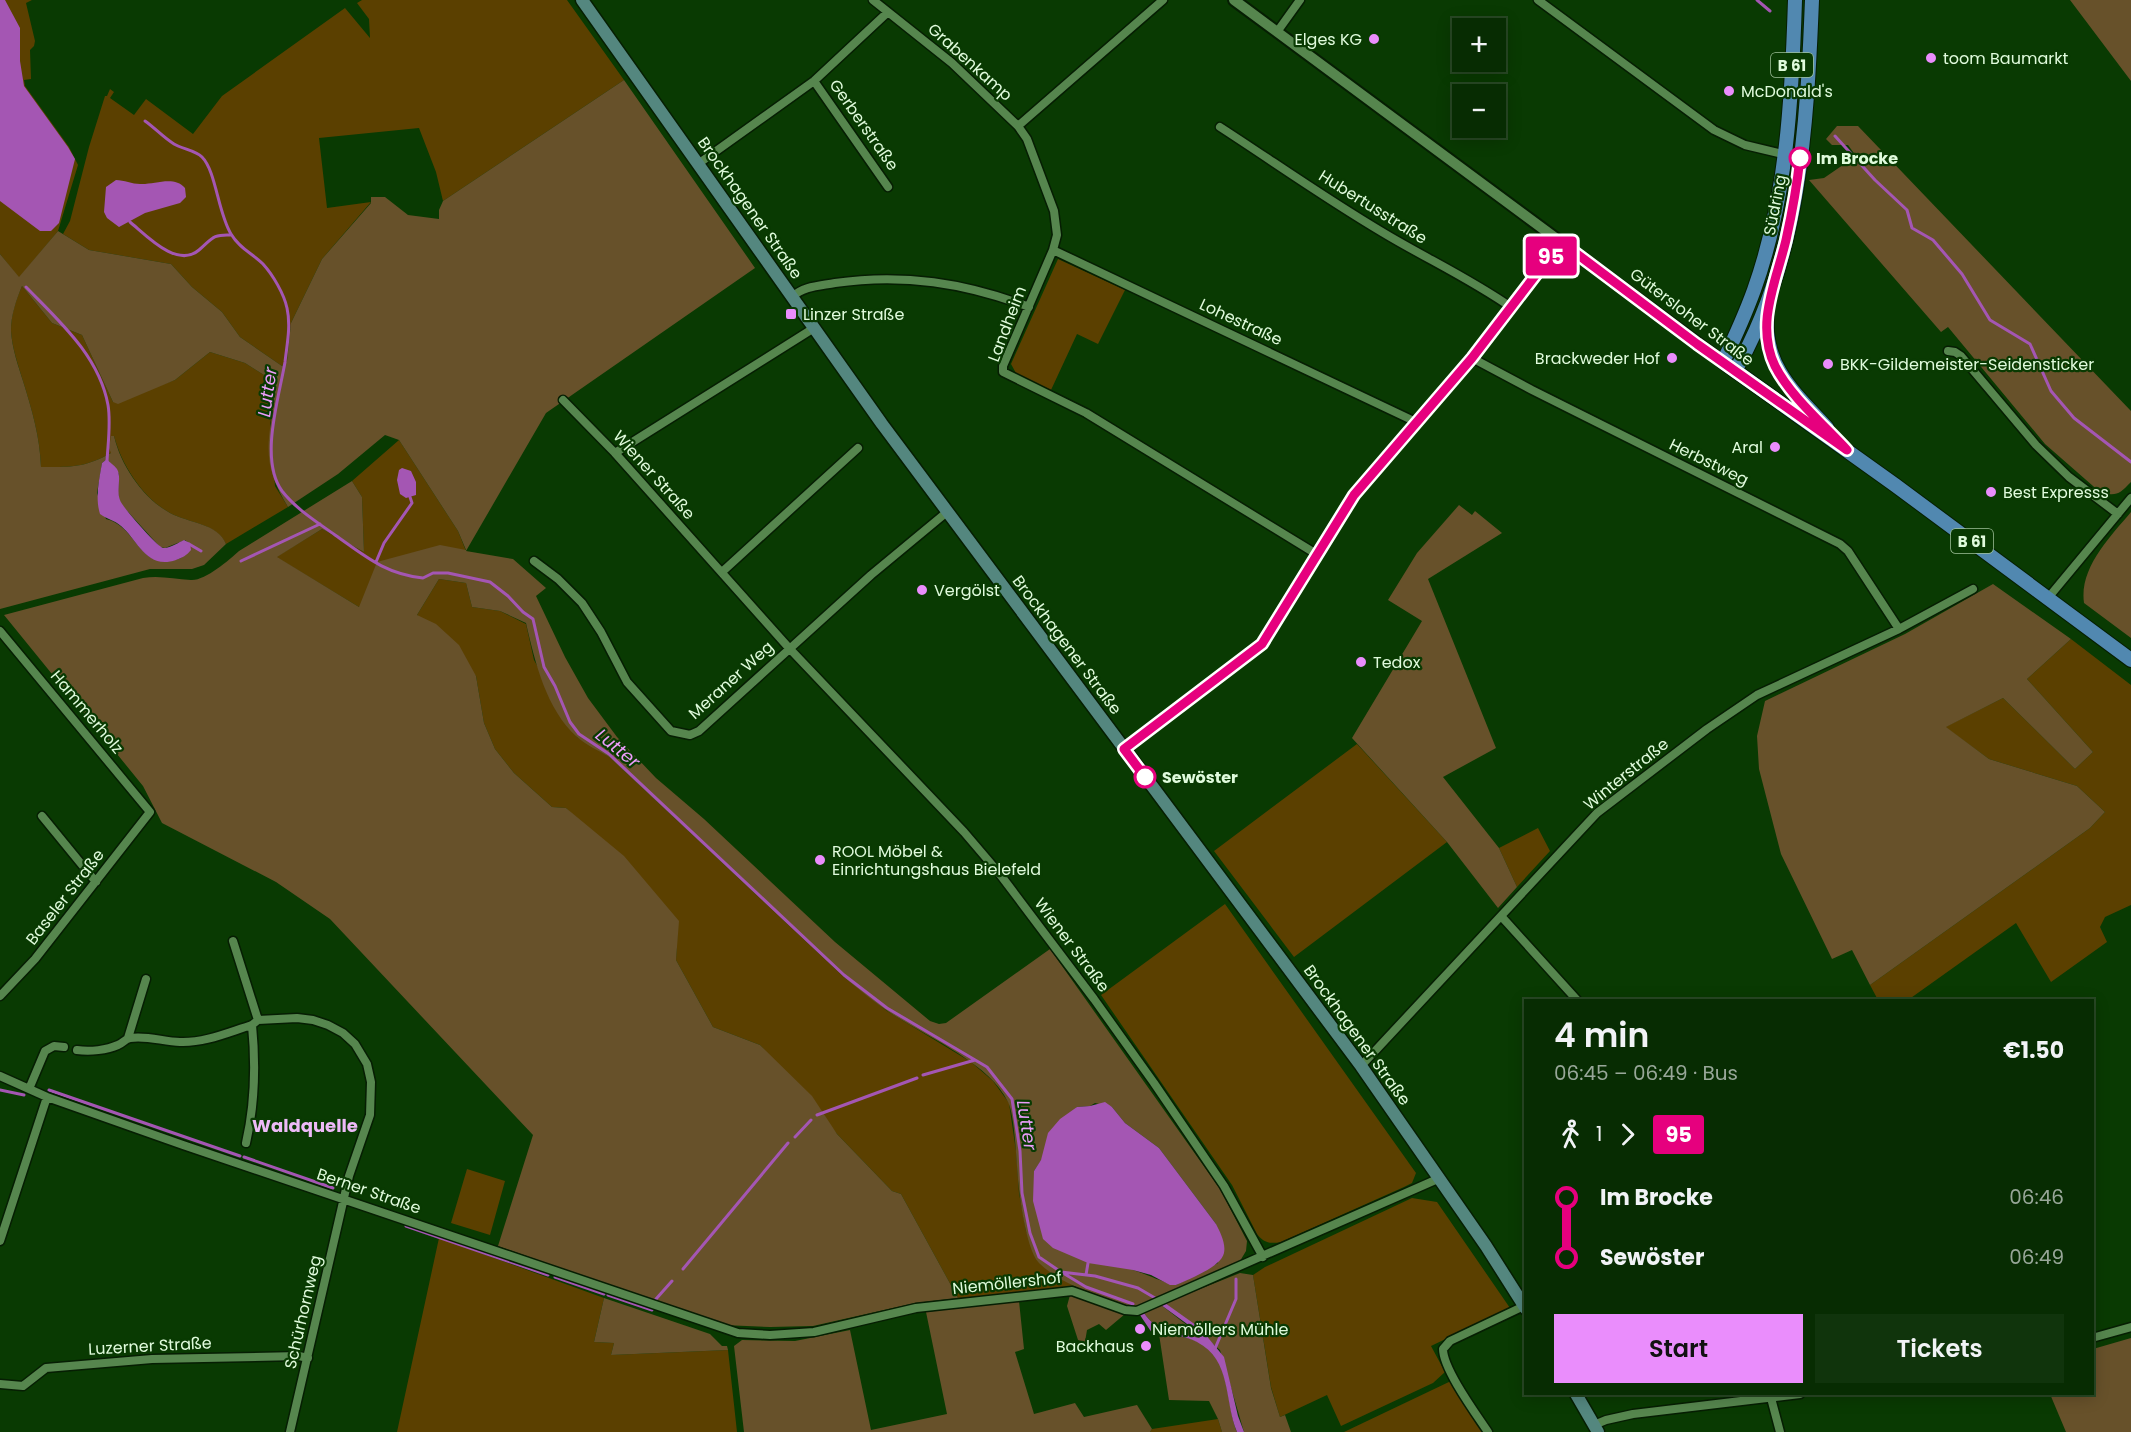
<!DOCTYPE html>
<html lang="en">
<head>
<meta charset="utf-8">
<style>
	body { margin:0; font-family:Poppins,sans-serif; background:#10340c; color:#f1f3f6; height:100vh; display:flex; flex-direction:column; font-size:22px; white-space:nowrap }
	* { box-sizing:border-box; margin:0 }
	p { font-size:20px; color:#98a799 }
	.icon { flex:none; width:33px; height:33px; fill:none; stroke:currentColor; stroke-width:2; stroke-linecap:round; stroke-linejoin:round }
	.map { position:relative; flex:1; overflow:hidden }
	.drawer { position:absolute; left:1524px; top:999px; width:570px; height:396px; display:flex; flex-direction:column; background:#072c02; border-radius:0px; box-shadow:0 3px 15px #0003,0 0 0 2px #284824 }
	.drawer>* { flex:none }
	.badge { padding:0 12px; border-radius:4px; font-size:21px; line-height:39px }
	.tools { position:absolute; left:1452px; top:18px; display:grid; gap:12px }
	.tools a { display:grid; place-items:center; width:54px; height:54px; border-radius:0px; background:#072c02; box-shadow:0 3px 15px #0003,0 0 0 2px #284824; font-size:30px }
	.map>.badge { position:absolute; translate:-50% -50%; box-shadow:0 0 0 3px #fff }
	.legs { display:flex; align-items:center; gap:9px; height:66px; padding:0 30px; font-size:20px }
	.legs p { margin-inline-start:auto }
	.overview { display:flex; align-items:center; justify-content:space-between; height:102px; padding:0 30px }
	h1 { font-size:33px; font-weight:600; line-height:45px }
	.action { display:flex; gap:12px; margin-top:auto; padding:12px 30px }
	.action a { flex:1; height:69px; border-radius:0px; background:#ea8dfc; color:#111; font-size:24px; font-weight:600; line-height:69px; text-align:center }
	.action a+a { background:#10340c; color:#f1f3f6 }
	ul { padding:0 30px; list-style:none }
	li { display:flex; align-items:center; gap:21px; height:60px; font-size:22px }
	li i { display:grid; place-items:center; width:9px; height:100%; margin:0 8px; background:currentColor }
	li i::after { content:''; width:15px; height:15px; margin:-8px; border:4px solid; border-radius:50%; background:#072c02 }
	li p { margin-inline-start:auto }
	li:first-child i { background:linear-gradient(#0000 50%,currentColor 0) }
	li:last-child i { background:linear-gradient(currentColor 50%,#0000 0) }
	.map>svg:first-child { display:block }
</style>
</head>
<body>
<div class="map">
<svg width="2131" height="1432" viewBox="0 0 2131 1432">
	<rect width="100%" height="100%" fill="#093a02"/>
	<!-- green -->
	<path fill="#5b4000" d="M0,0H32L26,3L35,41L34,46L30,50L31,79L24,80L25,86L69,147L78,165L58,231L19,278L0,254Z
		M362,0H567L624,80L443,201L436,172L419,128L319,138L327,208L371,202L322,259L291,323L287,361L282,366L240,337L222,312L192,287L171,264L89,250L63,234L70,221L89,147L105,96H107L110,89L114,92L110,98L134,115L146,99L193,134L222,96L345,8L370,38L369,19L357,3Z
		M1058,259L1125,290L1098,344L1077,334L1051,390L1017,375L1011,364Z
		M22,286L52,323L82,335L113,402L175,380L210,352L245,363L272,380L276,395L270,424L275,486L288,507L226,544C217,523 188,523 170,513C143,498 122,466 114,436L111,453C84,468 71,467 41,467C40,437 32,410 23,381C18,364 12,348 11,331C11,314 16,300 22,286Z
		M399,440L458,531L466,551L359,607L276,557L322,529L364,552L362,497L352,481Z
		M439,579L466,583L472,607L500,611L526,624L534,660L577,737L609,757L846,979L887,1011L971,1062L993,1081L1009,1103L1016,1151L1019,1193L1026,1231L1038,1261L1076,1288L958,1298L901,1194L892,1191L837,1134L760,1045L713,1027L676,960L678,921L566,808L552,807L514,773L495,749L484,723L476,676L417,615Z
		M2071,639L2131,685V905L2105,917L2100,927L2107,942L2051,982L2016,923L1908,1000H1878L1870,985L2090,828L2105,812L2077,786L1989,759L1945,727L2003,698L2075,769L2093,752L2027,679Z
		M1357,744L1447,842L1294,957L1214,851Z
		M1538,828L1550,851L1517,887L1499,848Z
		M1225,904L1416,1173L1412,1183L1404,1187L1281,1242C1270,1244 1264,1243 1257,1234L1232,1185L1101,995Z
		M467,1169L505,1181L490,1235L451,1223Z
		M1412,1198L1437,1202L1510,1308L1431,1346L1445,1372L1433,1383L1341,1426L1327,1395L1280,1417L1271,1387L1253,1275L1265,1267Z
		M439,1238L604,1298L594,1342L614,1343L611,1355L728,1350L737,1432H397Z
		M1451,1381L1483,1432H1344Z
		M1218,1419L1222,1432H1150L1152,1429Z"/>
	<!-- forest -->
	<path fill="#67512a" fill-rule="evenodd" d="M2070,0H2131V81Z
		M624,80L755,268L546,413L466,551L513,559L546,588L536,596L565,657L588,698L617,737L656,778L704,819L835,942L930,1021L939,1024L946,1023L1050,949L1220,1189L1247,1241L1246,1251L1240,1261L1133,1308C1102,1297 1064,1287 1039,1263C1025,1248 1018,1187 1017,1166C1016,1151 1014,1114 1008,1102C990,1063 925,1036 889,1012C874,1002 860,990 846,979L609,757C598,750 586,745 577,737C546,709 535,662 526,623L500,611L472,607L466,583L439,579L417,615L436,624L459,645L476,676L484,723L495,749L514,773L552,807L566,808L624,856L679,921L676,960L713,1027L760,1045L812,1096L837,1134L892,1191L901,1194L958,1298L915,1303L813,1326L770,1327L723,1325L498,1246L533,1135L330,919L276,882L162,823L143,786L4,615L143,578C159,575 174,579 191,580C205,581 229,560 239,551L352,481L362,497L364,552L322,529L277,557L359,607L377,562L440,545L466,550L458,531L399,440L385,435L338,474L288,507C270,477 265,458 271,422C273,406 276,397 272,380L245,363L210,352L175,380L118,404L113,402L82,335L52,323L22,286C16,301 11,315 11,331C12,348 18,365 23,381C32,410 40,437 41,467C71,467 84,468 111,453L109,448L111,436H114C121,466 143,498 170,513C188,523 218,523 226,544L204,565L192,569H150L0,609V254L19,277L58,231L89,250L171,264L192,287L222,312L240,337L282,366L287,361L291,323L322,259L371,203V197H385L408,215L439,219V210L443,201ZM107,459L119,474L118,493L120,503L160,547L165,548L185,540L190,544L181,558C138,574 139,527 106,519L97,493L102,463ZM1095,1103L1112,1107L1125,1123L1159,1148L1216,1224L1218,1263L1176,1285C1170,1285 1143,1273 1133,1270L1034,1171L1077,1107L1090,1106Z
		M1837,126H1858L2131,411V482C2119,494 2118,496 2101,493L2045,444L1948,327L1941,332L1809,180L1824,178L1856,156L1848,145H1832L1826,139Z
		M1459,505L1472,515L1475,511L1502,533L1428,579L1496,748L1443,777L1499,848L1517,887L1498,908L1447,842L1352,738L1422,621L1388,600L1417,553Z
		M2131,512V638L2084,603C2079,568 2110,537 2131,512Z
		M1993,584L2071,639L2027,679L2093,752L2075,769L2003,698L1946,727L1989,759L2077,786L2105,812L2090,828L1870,985L1852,950L1832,959L1781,854L1759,769L1757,736L1765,701L1905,634Z
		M1240,1273L1253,1275L1271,1388L1280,1417L1285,1415L1291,1432H1244L1220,1350L1165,1303Z
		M1070,1295L1125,1314L1106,1330L1099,1324L1087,1330L1085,1342L1078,1340L1067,1306Z
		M604,1298L710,1334L722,1346H727L728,1350L611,1355L614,1343L594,1342Z
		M1019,1301L1024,1349L1015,1352L1034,1414L1075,1403L1084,1417L1137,1405L1152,1429L1150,1432H744L734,1346L742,1340L795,1341L850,1330L871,1430L947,1414L926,1312Z
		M1161,1305L1201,1336L1199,1338C1178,1333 1156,1332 1144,1313Z
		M1159,1334C1170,1336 1185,1336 1196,1341C1232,1356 1225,1402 1237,1432H1222L1218,1419L1209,1401L1169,1400Z
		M2131,1338V1432H2066L2050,1394H2092L2093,1349Z"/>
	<!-- water -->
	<path fill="#a456b3" d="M0,0H5L20,28V61L24,86L68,147L75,159L59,223L51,231H40L0,201Z
		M116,180C124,180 132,184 140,184C154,185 174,175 185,188L186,197L180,203L145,213L119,227L107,218L104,212L106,187Z
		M107,459C110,463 114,465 117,469C122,478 116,490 120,500C122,507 158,547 163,548C169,549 179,542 184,540L190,543L191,550C187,555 182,558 176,560C146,570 138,540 121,526C114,520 107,519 100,514C95,498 99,480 102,463Z
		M402,468L411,471L416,482V495L406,498L400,494L397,480L399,470Z
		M1105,1102L1112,1107L1125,1123L1159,1148L1216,1224C1220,1232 1226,1243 1224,1253C1221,1267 1189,1279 1176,1285H1170L1151,1275L1133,1270L1088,1263L1053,1248L1043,1239L1033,1201L1034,1171L1041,1160L1048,1133L1060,1119L1077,1107L1090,1106Z
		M1165,1303L1200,1328L1224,1357L1238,1416L1244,1432H1237C1224,1401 1232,1360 1197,1342C1185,1335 1166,1335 1152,1333L1140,1315L1144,1313C1156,1332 1178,1333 1199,1338L1201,1336L1194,1329L1161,1305Z"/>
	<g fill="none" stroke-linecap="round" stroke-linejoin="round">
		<!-- stream -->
		<path stroke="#a456b3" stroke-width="3" d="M1757,0L1770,11
			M145,121C155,128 164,138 174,144C182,149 195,150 202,157C216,171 218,213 231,234C240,249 252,253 263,264C273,275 284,294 287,308C291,326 287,344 285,362C279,398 259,459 282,491C296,509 317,522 335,535C365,556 385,574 423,578L433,573H448L490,582L508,596L523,612L533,619L544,667L555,686L570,722L579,734L609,754L844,975L887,1008L987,1067L1012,1099L1020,1151L1022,1193L1030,1233L1039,1257L1061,1272L1095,1276L1138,1288L1155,1298
			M1835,136L1875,180L1907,210L1912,228L1933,240L1962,274L1990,320L2030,344L2051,391L2074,418L2131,462
			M130,222C146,235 177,269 199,250C212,239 212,234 231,235
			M26,287C59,321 99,356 108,405C111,422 108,443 107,461
			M189,544L201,551
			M241,561L320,524
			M376,562L384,543L412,503L410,497
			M923,1075L975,1060
			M0,1090L24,1095
			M49,1090L240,1156
			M817,1115L917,1078
			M795,1137L811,1120
			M244,1157L333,1188
			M406,1226L548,1275
			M683,1269L788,1143
			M1063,1273L1086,1287L1133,1304
			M1086,1275L1088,1263
			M555,1277L604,1294
			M608,1295L652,1310
			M656,1299L672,1281
			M1214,1351L1236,1299V1279"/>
		<defs>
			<path id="minor" d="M873,0L952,63L1018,126L1027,139L1054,211L1057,235L1053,250L1003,366V372L1086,413L1318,555
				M1538,0L1714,130L1745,145L1800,158
				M1277,32L1300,0
				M814,81L888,187
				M1018,126L1163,0
				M1220,127C1274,162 1326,199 1382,232C1425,258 1471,279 1512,308
				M698,164L814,81L888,12
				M1053,250L1416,422
				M792,297C804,286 819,286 835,283C903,273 965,283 1029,307
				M1948,351L1955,352L1961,356L2036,445L2069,477L2118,514
				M1472,358L1532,390L1840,544L1848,551L1899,629
				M563,400L615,453L789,648L964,832L999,873L1094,999L1154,1083L1224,1186L1263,1257
				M615,453L814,328
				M534,561L558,579L582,603L601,632L627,682L671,731L690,735L699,731L871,575L947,512
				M722,572L858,448
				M2048,598L2131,498
				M0,631L150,812L35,959L0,996
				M1124,749L1262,644L1354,495L1472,358L1561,242
				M42,816L96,882
				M1501,916L1577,1000
				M233,941L258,1020
				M128,1038L146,979
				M77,1050C90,1052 107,1050 118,1045C123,1043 125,1039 130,1038C147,1035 164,1042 180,1042C205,1043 229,1032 252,1025L258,1020L297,1018L313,1020L328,1025L343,1033L355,1044L367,1064L371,1082L370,1115L349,1176L290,1432
				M1361,1066L1597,813L1707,729L1757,695L1899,629L1973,589
				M0,1076L47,1097L183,1145L738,1333L770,1335L814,1332L916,1308L1072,1291L1125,1310L1137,1311L1440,1178
				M29,1089L45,1051L54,1046L64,1047
				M246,1143C255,1104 256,1066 252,1025
				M0,1241L47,1097
				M2092,1338L2131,1327
				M0,1384L23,1386L46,1368L152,1359L299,1356L308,1358
				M1771,1398L1780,1432
				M1594,1425L1606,1420L1633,1414L1800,1394
				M1488,1432C1476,1414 1443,1369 1443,1349L1450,1341L1524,1306"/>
			<path id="tertiary" d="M1234,0L1723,362"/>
			<path id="secondary" d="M582,0L882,424L1361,1066L1486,1246L1526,1309
				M1576,1394L1598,1432"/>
			<path id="primary" d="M1795,0C1792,97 1787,198 1754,290C1745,315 1734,339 1723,362L1895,485L2131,660
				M1767,315C1763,367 1795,393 1827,428
				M1735,371C1800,260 1807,126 1812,0"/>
		</defs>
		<!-- minor casing -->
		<use href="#minor" stroke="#061e03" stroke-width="11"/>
		<!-- tertiary casing -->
		<use href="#tertiary" stroke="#061e03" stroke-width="14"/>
		<!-- secondary casing -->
		<use href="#secondary" stroke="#061e03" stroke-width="15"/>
		<!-- primary casing -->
		<use href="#primary" stroke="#061e03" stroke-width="16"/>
		<!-- minor -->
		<use href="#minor" stroke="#56864e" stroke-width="8"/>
		<!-- tertiary -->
		<use href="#tertiary" stroke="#56864e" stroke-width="10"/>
		<!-- secondary -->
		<use href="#secondary" stroke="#54877f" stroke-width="12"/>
		<!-- primary -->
		<use href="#primary" stroke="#5188b0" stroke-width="14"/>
	</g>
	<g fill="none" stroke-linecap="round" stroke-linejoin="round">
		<defs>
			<path id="line-1" d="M1145,777L1124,749L1262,644L1354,495L1472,358L1561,242L1697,344L1847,450C1824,425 1790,396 1775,366C1755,324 1776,282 1786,240C1792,213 1797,186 1800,158"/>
		</defs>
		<!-- line-1 casing -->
		<use href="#line-1" stroke="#fff" stroke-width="14"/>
		<!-- line-1 -->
		<use href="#line-1" stroke="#e6007e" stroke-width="9"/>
	</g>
	<!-- markers -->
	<g fill="#ea8dfc" stroke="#093a02" stroke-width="2">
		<circle cx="1374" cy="39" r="6"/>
		<circle cx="1931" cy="58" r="6"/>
		<circle cx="1729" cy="91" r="6"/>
		<rect x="785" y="308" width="12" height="12" rx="3"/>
		<circle cx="1672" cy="358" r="6"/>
		<circle cx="1828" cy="364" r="6"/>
		<circle cx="1775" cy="447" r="6"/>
		<circle cx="1991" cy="492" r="6"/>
		<circle cx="922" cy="590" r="6"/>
		<circle cx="1361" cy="662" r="6"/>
		<circle cx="820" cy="860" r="6"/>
		<circle cx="1140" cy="1329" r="6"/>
		<circle cx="1146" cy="1346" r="6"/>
	</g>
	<g fill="#fff" stroke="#e6007e" stroke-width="3">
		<circle cx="1800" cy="158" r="10"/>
		<circle cx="1145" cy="777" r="10"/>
	</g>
	<g text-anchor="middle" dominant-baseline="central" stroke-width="4.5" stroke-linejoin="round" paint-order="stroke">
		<!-- shield labels -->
		<g fill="#093a02" stroke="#a0c19b" stroke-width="1.5">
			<rect x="1771" y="53" width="42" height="24" rx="4.5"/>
			<rect x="1951" y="529" width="42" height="24" rx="4.5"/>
		</g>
		<g font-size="15" font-weight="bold" fill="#e0fbdc">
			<text x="1792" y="65">B 61</text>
			<text x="1972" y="541">B 61</text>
		</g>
		<!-- poi labels -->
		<g font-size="16" fill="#e0fbdc" stroke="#093a02" text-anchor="start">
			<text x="1362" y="39" text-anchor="end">Elges KG</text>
			<text x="1943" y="58">toom Baumarkt</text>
			<text x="1741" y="91">McDonald's</text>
			<text x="803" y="314">Linzer Straße</text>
			<text x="1660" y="358" text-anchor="end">Brackweder Hof</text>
			<text x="1840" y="364">BKK-Gildemeister-Seidensticker</text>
			<text x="1763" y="447" text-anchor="end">Aral</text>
			<text x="2003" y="492">Best Expresss</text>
			<text x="934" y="590">Vergölst</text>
			<text x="1373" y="662">Tedox</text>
			<text x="832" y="851">ROOL Möbel &amp;<tspan x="832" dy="18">Einrichtungshaus Bielefeld</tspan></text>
			<text x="1152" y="1329">Niemöllers Mühle</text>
			<text x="1134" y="1346" text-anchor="end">Backhaus</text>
		</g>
		<!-- street labels -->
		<g font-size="16" fill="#e0fbdc" stroke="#093a02">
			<text transform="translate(970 62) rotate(42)">Grabenkamp</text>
			<text transform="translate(864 125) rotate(55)">Gerberstraße</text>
			<text transform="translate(1775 205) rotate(-79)">Südring</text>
			<text transform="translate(1373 207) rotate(32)">Hubertusstraße</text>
			<text transform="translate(750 208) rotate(55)">Brockhagener Straße</text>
			<text transform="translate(1692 317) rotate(37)">Gütersloher Straße</text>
			<text transform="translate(1241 322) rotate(25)">Lohestraße</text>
			<text transform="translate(1007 324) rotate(-69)">Landheim</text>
			<text transform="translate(1709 462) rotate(26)">Herbstweg</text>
			<text transform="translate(654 475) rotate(48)">Wiener Straße</text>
			<text transform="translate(1067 645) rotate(53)">Brockhagener Straße</text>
			<text transform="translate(731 680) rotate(-42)">Meraner Weg</text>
			<text transform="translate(87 712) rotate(50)">Hammerholz</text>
			<text transform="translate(1626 774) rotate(-39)">Winterstraße</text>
			<text transform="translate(65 897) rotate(-52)">Baseler Straße</text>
			<text transform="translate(1072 945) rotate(53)">Wiener Straße</text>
			<text transform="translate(1357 1035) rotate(54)">Brockhagener Straße</text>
			<text transform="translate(369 1191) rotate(19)">Berner Straße</text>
			<text transform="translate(1007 1283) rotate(-6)">Niemöllershof</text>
			<text transform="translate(303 1312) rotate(-77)">Schürhornweg</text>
			<text transform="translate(150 1346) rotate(-3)">Luzerner Straße</text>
		</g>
		<!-- stop labels -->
		<g font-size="16" font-weight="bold" fill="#e0fbdc" stroke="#093a02" text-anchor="start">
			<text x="1816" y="158">Im Brocke</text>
			<text x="1162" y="777">Sewöster</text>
		</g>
		<!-- water labels -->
		<g font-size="18" font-style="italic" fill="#eb9dfa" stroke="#093a02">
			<text transform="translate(267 392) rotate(-82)">Lutter</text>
			<text transform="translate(618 748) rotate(39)">Lutter</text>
			<text transform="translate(1027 1125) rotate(81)">Lutter</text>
		</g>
		<!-- neighbourhood labels -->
		<g font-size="18" font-weight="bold" fill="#edbaf7" stroke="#093a02">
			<text x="305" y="1125">Waldquelle</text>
		</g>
	</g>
</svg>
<div class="tools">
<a>+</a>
<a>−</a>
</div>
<b class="badge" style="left:1551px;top:256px;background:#e6007e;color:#fff">95</b>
<section class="drawer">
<div class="overview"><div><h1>4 min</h1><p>06:45 – 06:49 · Bus</p></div><b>€1.50</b></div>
<div class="legs"><svg class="icon" aria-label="walk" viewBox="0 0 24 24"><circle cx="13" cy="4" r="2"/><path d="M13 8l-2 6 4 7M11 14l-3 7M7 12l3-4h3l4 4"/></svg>1<svg class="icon" aria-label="forward" viewBox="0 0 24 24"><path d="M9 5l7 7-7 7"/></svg><b class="badge" style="background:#e6007e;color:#fff">95</b></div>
<ul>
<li><i style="color:#e6007e"></i><b>Im Brocke</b><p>06:46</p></li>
<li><i style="color:#e6007e"></i><b>Sewöster</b><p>06:49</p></li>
</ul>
<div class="action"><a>Start</a><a>Tickets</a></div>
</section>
</div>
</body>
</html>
